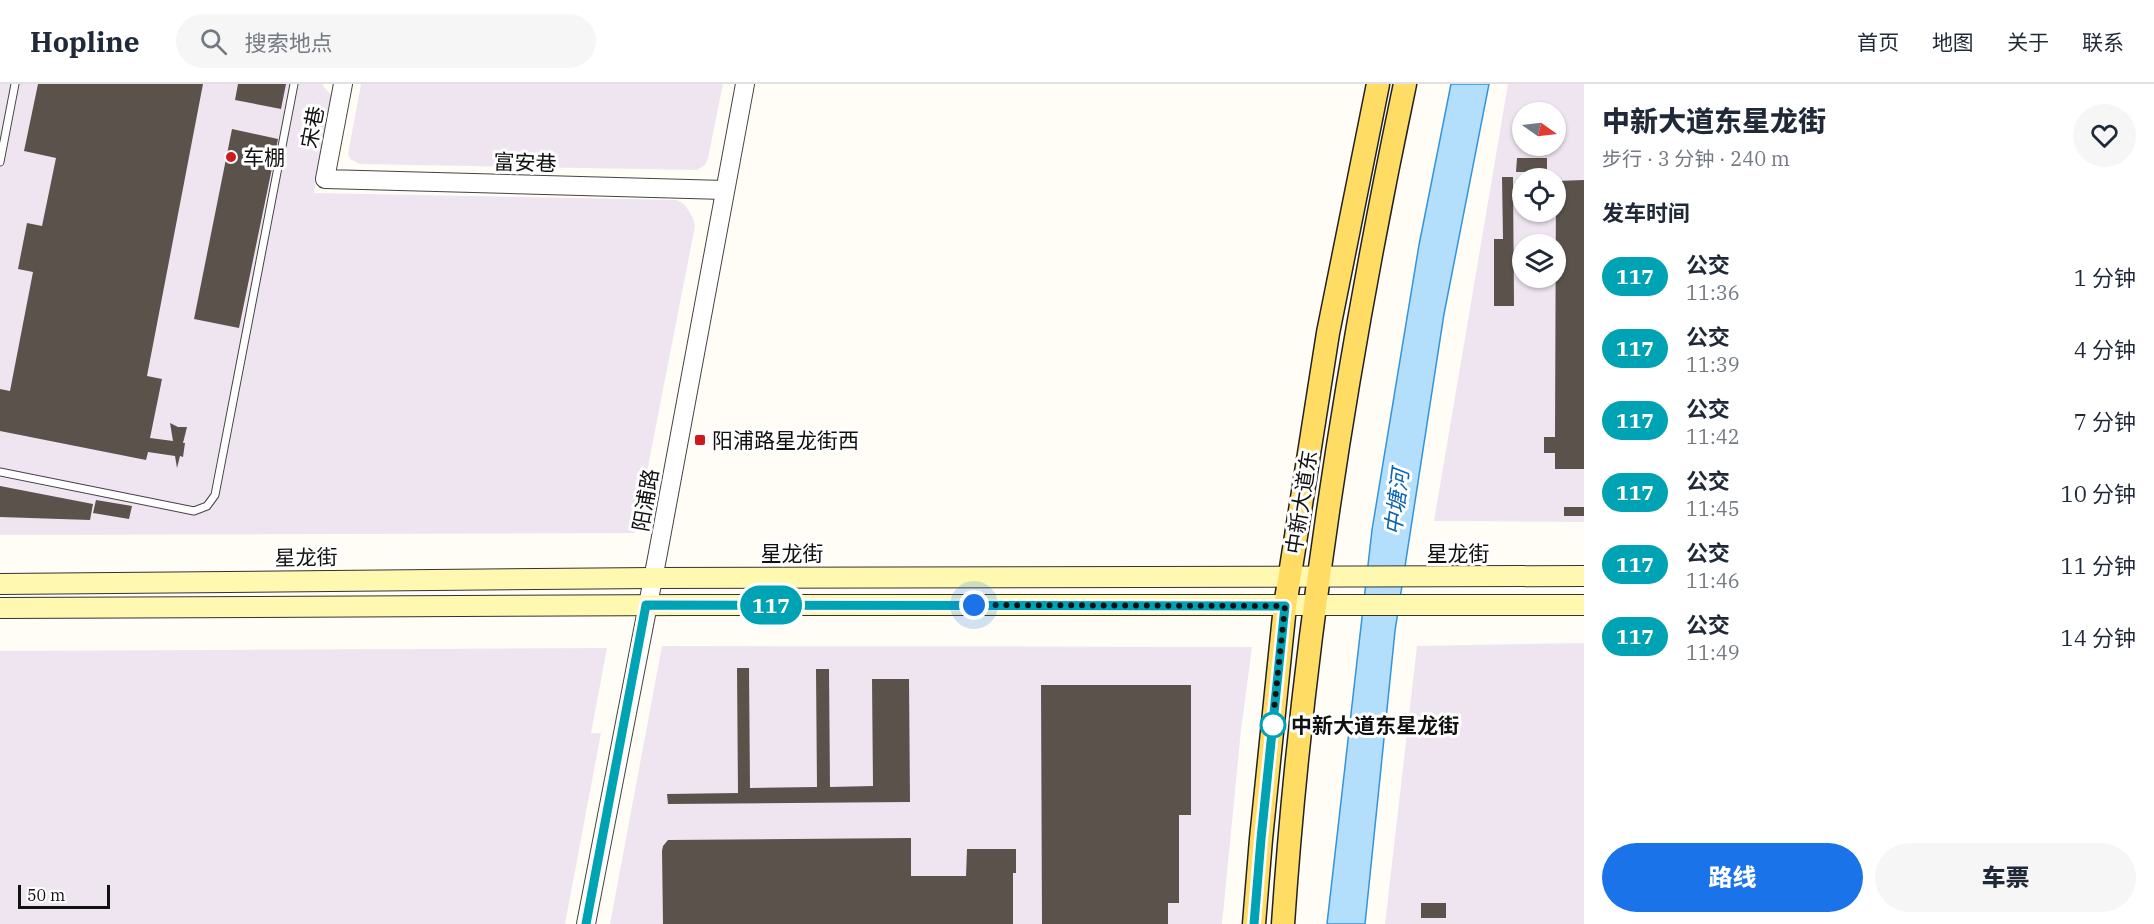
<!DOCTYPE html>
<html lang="zh">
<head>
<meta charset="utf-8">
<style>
	body { margin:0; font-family:"IBM Plex Serif","Noto Sans SC",serif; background:#f6f6f7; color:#1f2937; height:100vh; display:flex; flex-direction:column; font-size:22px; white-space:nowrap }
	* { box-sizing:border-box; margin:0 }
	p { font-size:20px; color:#747a83 }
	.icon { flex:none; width:33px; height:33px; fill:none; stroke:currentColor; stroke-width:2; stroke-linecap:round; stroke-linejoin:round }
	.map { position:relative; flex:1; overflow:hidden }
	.sheet { display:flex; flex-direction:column; background:#fff; width:570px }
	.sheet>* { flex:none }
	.badge { padding:0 12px; border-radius:20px; font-size:21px; line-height:39px }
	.needle { width:39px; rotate:104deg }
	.buttons { position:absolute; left:1512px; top:18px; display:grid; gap:12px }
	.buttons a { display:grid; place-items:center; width:54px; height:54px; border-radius:50%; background:#fff; box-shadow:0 2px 4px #0004; font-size:30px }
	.scale { position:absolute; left:18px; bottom:15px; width:92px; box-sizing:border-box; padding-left:6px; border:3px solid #111; border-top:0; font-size:16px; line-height:21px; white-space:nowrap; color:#111; -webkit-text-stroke:4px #fff; paint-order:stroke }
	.you { position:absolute; width:30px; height:30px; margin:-15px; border:4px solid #fff; border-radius:50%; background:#1a73e8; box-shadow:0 0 0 9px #1a73e833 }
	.map>.badge { position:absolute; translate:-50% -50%; box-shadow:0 0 0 3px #fff }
	h2 { padding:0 18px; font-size:22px; line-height:54px }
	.round { display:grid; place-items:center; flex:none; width:63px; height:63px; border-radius:32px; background:#f6f6f7 }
	.summary { display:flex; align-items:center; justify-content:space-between; height:102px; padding:0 18px }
	h1 { font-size:28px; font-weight:800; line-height:45px }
	.primary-button { display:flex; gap:12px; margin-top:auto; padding:12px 18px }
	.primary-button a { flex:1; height:69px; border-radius:36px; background:#1a73e8; color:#fff; font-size:24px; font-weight:800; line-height:69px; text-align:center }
	.primary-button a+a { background:#f6f6f7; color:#1f2937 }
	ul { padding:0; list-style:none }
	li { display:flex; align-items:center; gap:18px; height:72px; padding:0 18px }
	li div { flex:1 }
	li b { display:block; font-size:22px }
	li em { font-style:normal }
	li .badge { min-width:66px; font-weight:700; text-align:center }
	header { display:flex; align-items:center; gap:36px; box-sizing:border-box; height:84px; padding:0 30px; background:#fff; border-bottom:2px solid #e0e1e3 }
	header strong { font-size:28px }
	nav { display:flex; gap:33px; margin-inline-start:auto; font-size:21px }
	.search { width:420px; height:54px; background:#f6f6f7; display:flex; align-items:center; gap:15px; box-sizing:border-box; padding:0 21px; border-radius:33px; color:#747a83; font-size:22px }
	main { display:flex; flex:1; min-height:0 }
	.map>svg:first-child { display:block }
</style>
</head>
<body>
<header>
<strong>Hopline</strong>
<div class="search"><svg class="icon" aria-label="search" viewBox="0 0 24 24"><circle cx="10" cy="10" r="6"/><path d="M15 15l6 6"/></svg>搜索地点</div>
<nav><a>首页</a><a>地图</a><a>关于</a><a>联系</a></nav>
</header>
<main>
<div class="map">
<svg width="1584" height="840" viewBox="0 0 1584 840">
	<rect width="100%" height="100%" fill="#fffdf5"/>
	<!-- industrial -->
	<path fill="#efe5f0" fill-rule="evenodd" d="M0,0H323V2L332,12L314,109L677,116L685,121L693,134L695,142L635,449L0,451Z
		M361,0H723L708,74L705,81L697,86L360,80L350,75L348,70Z
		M1508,0H1584V438L1434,437ZM1522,28H1556V62H1522ZM1522,94H1556V128H1522ZM1522,160H1556V194H1522Z
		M1584,559V840H1385L1417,562Z
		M662,562L1252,563L1241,646L1222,840H610Z
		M607,564L591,649H601L565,840H0V567Z"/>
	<!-- water -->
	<path fill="#b4dffc" stroke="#3394db" stroke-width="1.5" d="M1451,0H1489L1444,230L1395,547L1365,840H1327L1372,446L1419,161Z"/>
	<!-- building -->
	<path fill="#5b524c" d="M38,0H203L147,292L162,295L150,354L173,357L170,339L178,343H187L183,359H185L183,373L180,372L177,384L175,372L148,368L146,376L0,347V305L10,307L33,188L18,185L27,139L42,142L56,74L24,67Z
		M238,0H286L281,25L235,16Z
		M232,45L278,55L239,244L194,235Z
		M1517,74H1547V88H1516Z
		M1502,93H1513L1514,222H1494V155H1503Z
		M1584,96V385H1555V369H1544V353H1555L1556,97Z
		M0,402L93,420L90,436L0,433Z
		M96,416L132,422L129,435L93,429Z
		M1564,423H1584V432H1564Z
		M737,584H749L750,704L817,703L816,585H829L830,703L873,702L872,595H909L910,718L668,720L667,710L738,709Z
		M1041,601H1191V731H1179V819H1168V840H1042Z
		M911,754V792H966L967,765H1016V789H1013V840H663L662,767L663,762L668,756Z
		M1421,819H1446V834H1421Z"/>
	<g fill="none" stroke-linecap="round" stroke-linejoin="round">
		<defs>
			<path id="service" d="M0,78L15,0
				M0,388L194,427L207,422L215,411L294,0"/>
			<path id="tertiary" d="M343,0L325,95L725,106
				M586,840L658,469L745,0"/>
			<path id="secondary" d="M0,500L652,494L1584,492
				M0,524L687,521H1584"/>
			<path id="primary" d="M1254,840L1261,755L1285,522L1328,249L1378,0
				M1283,840C1302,560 1347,275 1405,0"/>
		</defs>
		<!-- service casing -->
		<use href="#service" stroke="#444" stroke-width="9"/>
		<!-- tertiary casing -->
		<use href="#tertiary" stroke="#444" stroke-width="20"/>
		<!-- secondary casing -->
		<use href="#secondary" stroke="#333" stroke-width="22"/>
		<!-- primary casing -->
		<use href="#primary" stroke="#222" stroke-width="25"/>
		<!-- service -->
		<use href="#service" stroke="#fff" stroke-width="7"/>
		<!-- tertiary -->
		<use href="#tertiary" stroke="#fff" stroke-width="18"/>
		<!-- secondary -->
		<use href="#secondary" stroke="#fff8b0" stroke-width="20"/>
		<!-- primary -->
		<use href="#primary" stroke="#ffdd65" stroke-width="22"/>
	</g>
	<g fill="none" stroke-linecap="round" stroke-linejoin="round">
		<defs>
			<path id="line" d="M586,840L646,521L1285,522L1261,755L1254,840"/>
		</defs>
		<!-- line casing -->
		<use href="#line" stroke="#fff" stroke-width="14"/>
		<!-- line -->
		<use href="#line" stroke="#00a3b4" stroke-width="9"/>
		<!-- walk -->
		<path stroke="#111" stroke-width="6" stroke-dasharray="0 10.8" d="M974,521L1285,522L1272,645L1273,641"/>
	</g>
	<!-- markers -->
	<g fill="#d0191e" stroke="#fff" stroke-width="2">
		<circle cx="231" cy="73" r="6"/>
		<rect x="694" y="350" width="12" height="12" rx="3"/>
	</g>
	<circle fill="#fff" stroke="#00a3b4" stroke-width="3" cx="1273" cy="641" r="12"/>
	<g text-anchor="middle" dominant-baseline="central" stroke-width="6" stroke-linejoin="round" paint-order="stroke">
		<!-- street labels -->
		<g font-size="21" fill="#111" stroke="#fff">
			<text transform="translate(312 43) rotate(-79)">宋巷</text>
			<text transform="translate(525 78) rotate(2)">富安巷</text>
			<text transform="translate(645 416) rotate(-80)">阳浦路</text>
			<text transform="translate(1301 418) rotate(-81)">中新大道东</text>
			<text x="792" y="469">星龙街</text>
			<text x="1458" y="469">星龙街</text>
			<text transform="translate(306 473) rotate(-1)">星龙街</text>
		</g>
		<!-- poi labels -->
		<g font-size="21" fill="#111" stroke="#fff" text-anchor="start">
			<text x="243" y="73">车棚</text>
			<text x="712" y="356">阳浦路星龙街西</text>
		</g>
		<!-- stop labels -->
		<g font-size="21" font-weight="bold" fill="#111" stroke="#fff" text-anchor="start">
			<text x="1291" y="641">中新大道东星龙街</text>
		</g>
		<!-- water labels -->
		<g font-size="22" font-style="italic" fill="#0b65b1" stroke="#fff">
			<text transform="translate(1396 418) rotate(-83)">中塘河</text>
		</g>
	</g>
</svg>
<div class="buttons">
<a><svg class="needle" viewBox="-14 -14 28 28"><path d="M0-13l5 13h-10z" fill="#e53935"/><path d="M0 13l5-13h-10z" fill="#747a83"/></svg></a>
<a><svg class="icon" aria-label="locate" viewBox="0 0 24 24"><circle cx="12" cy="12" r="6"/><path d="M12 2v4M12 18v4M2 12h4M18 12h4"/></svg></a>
<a><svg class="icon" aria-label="layers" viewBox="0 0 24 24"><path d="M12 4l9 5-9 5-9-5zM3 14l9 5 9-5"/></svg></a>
</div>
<div class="scale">50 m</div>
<div class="you" style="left:974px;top:521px"></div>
<b class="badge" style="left:771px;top:521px;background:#00a3b4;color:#fff">117</b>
</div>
<section class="sheet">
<div class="summary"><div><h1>中新大道东星龙街</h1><p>步行 · 3 分钟 · 240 m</p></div><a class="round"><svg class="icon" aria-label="heart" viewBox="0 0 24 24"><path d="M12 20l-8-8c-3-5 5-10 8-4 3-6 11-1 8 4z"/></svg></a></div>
<h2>发车时间</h2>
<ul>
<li><span class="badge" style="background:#00a3b4;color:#fff">117</span><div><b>公交</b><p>11:36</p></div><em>1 分钟</em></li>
<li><span class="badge" style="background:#00a3b4;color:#fff">117</span><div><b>公交</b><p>11:39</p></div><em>4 分钟</em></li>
<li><span class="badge" style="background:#00a3b4;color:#fff">117</span><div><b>公交</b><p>11:42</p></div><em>7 分钟</em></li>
<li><span class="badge" style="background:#00a3b4;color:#fff">117</span><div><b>公交</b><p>11:45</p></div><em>10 分钟</em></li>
<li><span class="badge" style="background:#00a3b4;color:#fff">117</span><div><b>公交</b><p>11:46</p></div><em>11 分钟</em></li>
<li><span class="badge" style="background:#00a3b4;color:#fff">117</span><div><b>公交</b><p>11:49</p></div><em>14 分钟</em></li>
</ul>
<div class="primary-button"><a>路线</a><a>车票</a></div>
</section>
</main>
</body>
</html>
